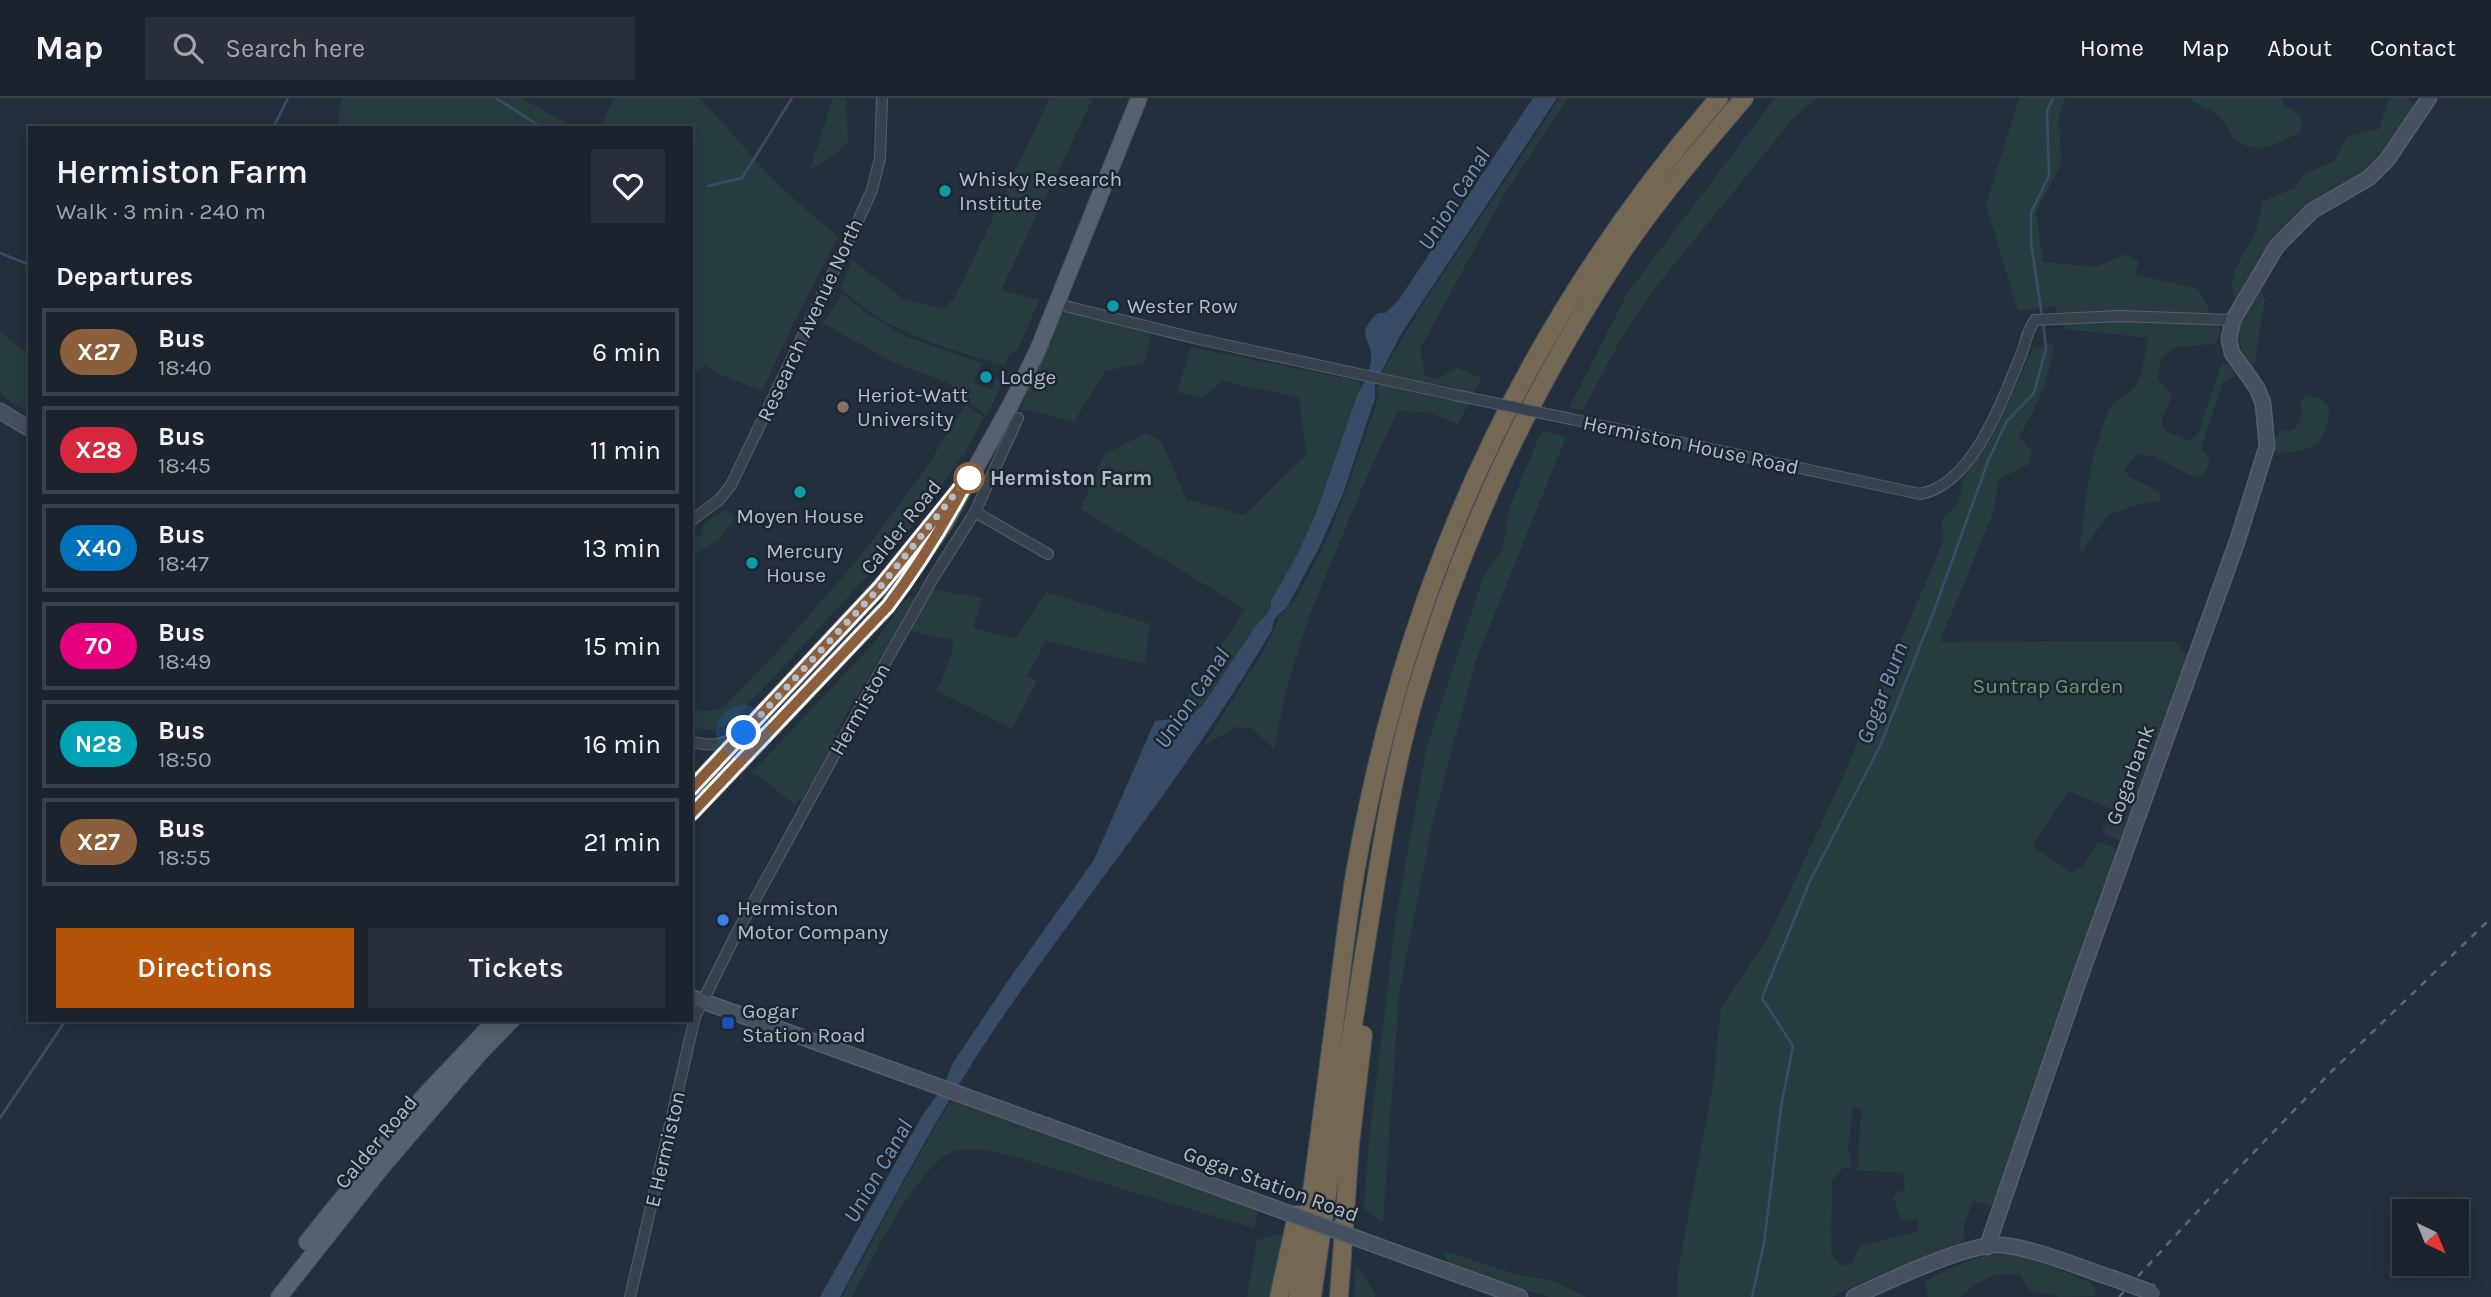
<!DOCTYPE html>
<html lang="en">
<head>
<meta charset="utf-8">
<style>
	body { margin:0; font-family:Karla,sans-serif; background:#282f3a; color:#f1f3f6; height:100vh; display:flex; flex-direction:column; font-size:26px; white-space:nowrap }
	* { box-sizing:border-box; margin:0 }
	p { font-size:23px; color:#a0a4aa }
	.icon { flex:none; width:38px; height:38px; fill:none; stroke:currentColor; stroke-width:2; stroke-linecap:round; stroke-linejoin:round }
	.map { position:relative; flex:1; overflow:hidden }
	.sheet { position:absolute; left:28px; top:28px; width:665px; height:896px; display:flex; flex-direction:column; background:#1b232e; border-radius:0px; box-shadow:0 4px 18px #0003,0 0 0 2px #39404a }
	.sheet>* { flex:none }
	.badge { padding:0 14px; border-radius:23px; font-size:24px; line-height:46px }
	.needle { width:46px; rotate:137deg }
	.fabs { position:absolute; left:2392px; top:1101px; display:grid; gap:14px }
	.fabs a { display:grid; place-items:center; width:77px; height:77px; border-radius:0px; background:#1b232e; box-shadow:0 4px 18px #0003,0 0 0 2px #39404a; font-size:35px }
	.you { position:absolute; width:35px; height:35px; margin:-18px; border:5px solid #fff; border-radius:50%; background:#1a73e8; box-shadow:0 0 0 10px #1a73e833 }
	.map>.badge { position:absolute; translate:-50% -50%; box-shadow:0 0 0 4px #fff }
	h2 { padding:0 28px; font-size:26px; line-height:63px }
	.round { display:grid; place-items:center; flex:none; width:74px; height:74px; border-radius:0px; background:#282f3a }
	.headline { display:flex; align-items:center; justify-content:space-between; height:119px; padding:0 28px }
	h1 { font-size:33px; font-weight:600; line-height:52px }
	.primary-button { display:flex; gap:14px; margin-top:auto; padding:14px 28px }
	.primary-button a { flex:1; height:80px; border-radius:0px; background:#b45309; color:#fff; font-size:28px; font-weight:600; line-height:80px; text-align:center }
	.primary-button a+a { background:#282f3a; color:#f1f3f6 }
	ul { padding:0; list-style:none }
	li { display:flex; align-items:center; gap:21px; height:88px; margin:0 14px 10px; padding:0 14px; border:4px solid #39404a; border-radius:0px }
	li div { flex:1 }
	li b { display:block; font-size:26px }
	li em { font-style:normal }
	li .badge { min-width:77px; font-weight:700; text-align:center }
	header { display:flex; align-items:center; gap:42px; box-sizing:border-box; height:98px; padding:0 35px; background:#1b232e; border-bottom:2px solid #39404a }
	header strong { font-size:33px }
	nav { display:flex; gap:38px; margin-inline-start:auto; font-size:24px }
	.search { width:490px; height:63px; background:#282f3a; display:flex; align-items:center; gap:18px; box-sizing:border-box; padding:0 24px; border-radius:0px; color:#a0a4aa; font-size:26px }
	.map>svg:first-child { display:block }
</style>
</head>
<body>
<header>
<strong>Map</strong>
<div class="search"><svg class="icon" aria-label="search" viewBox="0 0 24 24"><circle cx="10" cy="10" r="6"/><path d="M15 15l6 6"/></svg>Search here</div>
<nav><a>Home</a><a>Map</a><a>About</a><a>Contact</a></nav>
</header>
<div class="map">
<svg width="2491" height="1199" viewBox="0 0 2491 1199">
	<rect width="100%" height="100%" fill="#242f3e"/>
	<!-- green -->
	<path fill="#263c3f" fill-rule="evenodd" d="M341,0H521L575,30H361L351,24L349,30H338Z
		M614,0H700L778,87L838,139L794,224L762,293L716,275L706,268L691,276V30H600Z
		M833,0H846L848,44L836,56L810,71Z
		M1050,0H1093L1001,192L1039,202L1018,252L1009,256L1005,268C968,257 930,246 895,229C875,219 858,205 841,191L852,162L905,202L944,211L953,201L963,183Z
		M1560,0H1568L1501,102L1420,251L1425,278L1437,281L1457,270L1482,280L1458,326L1428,314L1398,313L1367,378L1308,521L1286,592L1274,651L1252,630L1236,629L1203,648L1264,552L1280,518L1296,500L1326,443L1344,398L1378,301L1377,288L1381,276L1421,209Z
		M1775,0H1816L1792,22L1659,185L1623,237L1583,312L1569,310L1627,196Z
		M2019,0H2065L2059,19L2061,66L2036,114L2043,164L2096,169L2126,156L2139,164L2134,176L2198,191L2221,234L2215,246L2174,249L2160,263L2158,281L2172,298L2161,323L2166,333L2190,343L2198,335L2222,265L2229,266L2237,276L2222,286L2201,351L2209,359C2209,370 2207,375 2196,380L2154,358L2137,357L2124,371L2129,379L2158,393L2162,402L2133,408L2108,417L2081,455L2080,445C2086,400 2090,354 2109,313C2114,301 2124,299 2133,291C2144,280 2144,254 2148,240L2066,231L2055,208L2018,213L1986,107Z
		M2192,0H2284L2282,5L2298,16L2303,25L2299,35C2277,45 2254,60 2233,39C2228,33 2226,25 2221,20C2214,13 2201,8 2192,3Z
		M2389,0H2408L2414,8L2383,59L2364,77L2307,109L2235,207C2227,174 2238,168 2252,141C2258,130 2260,115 2263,103L2295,90L2303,77L2334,63L2347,39L2379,31Z
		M2261,190L2265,201L2253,274C2231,235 2236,226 2261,190Z
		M843,196L868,216L905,238L981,265L974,284L992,292L996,280L1003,284L986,318L948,285L893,264L822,225Z
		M1064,212L1152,236L1145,265L1105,273L1074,324L1031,312L1020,313L1030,287Z
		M0,234L30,257V315L7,301L0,293Z
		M2053,245C2051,282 2037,308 2019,339L2032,354L2029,366L1999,381L1993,415L1942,538L1941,544L2175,543L2190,561L2164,632H2157L2161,638L2122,743L2106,737L2102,733L2111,711L2068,693L2032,748L2072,775L2084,766L2097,745H2103L2115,750L2119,758L1992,1108L1973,1103L1964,1127L1965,1150L1891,1171L1832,1199H1677L1679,1167L1713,986L1721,909L1769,838L1842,681L1943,444L1942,421L1958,405L1965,377L1990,343L2033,250ZM1853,1008L1861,1011L1857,1072L1903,1075L1905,1092L1896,1094L1897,1097L1893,1099L1902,1122L1917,1121L1919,1133L1860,1148L1851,1167L1843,1168L1835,1161L1831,1153L1832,1082L1843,1070H1850L1852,1065L1848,1052Z
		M1191,249L1355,282L1363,288L1358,295L1316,415L1298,455L1271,503V510L1266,517L1255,529L1203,607L1189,619L1169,620L1192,592L1245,511L1080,411L1105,356L1146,335L1161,343L1187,402L1244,417L1306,357L1299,299L1222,283L1203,300L1177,294Z
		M2306,297L2322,302L2329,309C2329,347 2311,354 2276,355L2273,347L2275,338L2283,332L2289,333C2302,329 2303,315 2300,303Z
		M965,307L984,319L965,355L910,432L730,626L712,632L691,630V612L715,613L725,608L778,553L863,455L926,370Z
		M1542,332L1566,339L1475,565L1432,727L1399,896L1383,1124L1364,1111L1369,1042L1396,820L1426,652L1483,480L1502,453L1510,409Z
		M726,413L732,416L735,421L718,442L691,460L694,440L702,436V429L711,420Z
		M934,492L982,500L973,530L1015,541L1046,494L1150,526L1145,566L1046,543L1027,578L1037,583L1012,631L937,593L952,555L954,542L908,533Z
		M909,497L915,501L835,635L838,638L801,704L799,701L795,707L758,677L752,676L753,673L874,545Z
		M952,1000L1259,1110L1254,1130L1019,1060C998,1055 976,1048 955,1053C921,1061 869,1166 852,1199H842L902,1087Z
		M1294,1135L1279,1199H1247L1257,1142L1275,1137Z
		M1444,1153L1514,1176L1553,1183L1586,1199H1549L1510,1188L1447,1163Z
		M1999,1155L2025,1157L2091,1185L2095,1190L2096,1198L2060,1199L2029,1192L2020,1177L2008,1175L1992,1178L1974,1187L1960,1199H1928L1925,1185C1944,1170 1975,1160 1999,1155Z
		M1356,1168L1375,1195V1199H1354Z"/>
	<!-- water -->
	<path fill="#394c67" d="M1533,0H1557L1401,236L1375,286V300L1343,396L1319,450L1287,509L1274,521L1272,532C1189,673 1085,798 993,933C936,1018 889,1109 840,1199H820L922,1018L943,989L953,965L1010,880L1094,762L1155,623L1189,619L1203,607L1255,529L1266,517L1271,510V503L1298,455L1316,415L1358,295C1364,286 1370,273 1371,262C1373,240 1353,238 1378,215H1385L1398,203Z"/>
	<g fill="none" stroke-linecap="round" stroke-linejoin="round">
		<!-- stream -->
		<path stroke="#394c67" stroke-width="2.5" d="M496,0L543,30
			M273,30L288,0
			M708,88L742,80L792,0
			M0,155L30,167
			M2042,218L2031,145V115L2049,77L2047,13L2053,0
			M0,1020L66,922
			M1752,1199L1764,1145L1781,1009L1793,948L1762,900L1810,783L1880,648L1934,513L1988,363L2007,323L2034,295L2046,250L2043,224"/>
		<defs>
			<path id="street" d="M1057,206L1194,240L1455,297
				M1571,321L1920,396C1973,387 2003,301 2021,257C2026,245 2027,232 2035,222L2120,218L2233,222
				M975,414L1048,456
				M691,423L719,402L731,387L857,125L872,92L880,60L882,0
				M691,644C707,647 720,649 733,639
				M630,1199L695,919L734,840L871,590L932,482L975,414L1018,320"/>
			<path id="secondary" d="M0,313L30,331
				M691,899L1258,1104
				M1378,1148L1520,1199
				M1987,1149L2080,879L2237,444L2267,348L2263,305L2257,290L2232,255L2229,241L2233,222L2277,148L2312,113L2369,80L2387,62L2429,0
				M1854,1199C1885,1184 1971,1144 2002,1147C2038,1151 2078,1169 2112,1180"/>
			<path id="primary" d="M691,691L880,489L937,420
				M691,716L888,508L944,427L1011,306L1037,254L1139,0
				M307,1144L424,998L496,922
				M279,1199L382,1069L479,956L512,922"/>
			<path id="highway" d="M1279,1199L1297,1117
				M1298,1199C1310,1109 1322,1018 1334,928C1343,861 1350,794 1364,728C1418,456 1537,209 1719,0
				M1312,1199C1328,1085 1346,971 1364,857C1378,772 1390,685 1414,601C1460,442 1533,286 1626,148C1662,96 1703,48 1744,0
				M1339,1199L1350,1046L1363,937"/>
		</defs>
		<!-- street casing -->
		<use href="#street" stroke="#565f6c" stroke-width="12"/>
		<!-- secondary casing -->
		<use href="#secondary" stroke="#565f6c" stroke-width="17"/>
		<!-- primary casing -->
		<use href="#primary" stroke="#414a57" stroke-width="18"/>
		<!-- highway casing -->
		<use href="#highway" stroke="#434c59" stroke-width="20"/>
		<!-- street -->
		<use href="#street" stroke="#38414e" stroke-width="10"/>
		<!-- secondary -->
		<use href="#secondary" stroke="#465061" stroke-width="14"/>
		<!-- primary -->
		<use href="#primary" stroke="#56606e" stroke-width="16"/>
		<!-- highway -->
		<use href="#highway" stroke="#746855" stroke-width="18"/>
		<!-- rail -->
		<path stroke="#5a6575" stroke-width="2.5" stroke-dasharray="7 7" stroke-linecap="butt" d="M2119,1199L2208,1102L2331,974L2491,820"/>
		<defs>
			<path id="street-bridge" d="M1455,297L1571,321"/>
			<path id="secondary-bridge" d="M1258,1104L1378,1148
				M2112,1180L2153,1195"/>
		</defs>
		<!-- street-bridge casing -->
		<use href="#street-bridge" stroke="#565f6c" stroke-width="12" stroke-linecap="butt"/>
		<!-- secondary-bridge casing -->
		<use href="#secondary-bridge" stroke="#565f6c" stroke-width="17" stroke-linecap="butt"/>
		<!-- street-bridge -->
		<use href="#street-bridge" stroke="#38414e" stroke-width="10"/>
		<!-- secondary-bridge -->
		<use href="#secondary-bridge" stroke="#465061" stroke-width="14"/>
	</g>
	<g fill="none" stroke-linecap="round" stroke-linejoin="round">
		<defs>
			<path id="line" d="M691,691L880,489L971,376C946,423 920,466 888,508L691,716"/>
		</defs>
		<!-- line casing -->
		<use href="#line" stroke="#fff" stroke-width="16"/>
		<!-- line -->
		<use href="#line" stroke="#8b5e3c" stroke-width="10"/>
		<!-- walk -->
		<path stroke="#b4bcc9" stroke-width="7" stroke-dasharray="0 12.6" d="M744,635L880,489L971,376L969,380"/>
	</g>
	<!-- markers -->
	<g fill="#0f9aa8" stroke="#1d2633" stroke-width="2.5">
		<circle cx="945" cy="93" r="7"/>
		<circle cx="1113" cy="208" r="7"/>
		<circle cx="986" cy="279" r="7"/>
		<circle cx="800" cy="394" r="7"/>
		<circle cx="752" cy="465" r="7"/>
	</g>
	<circle fill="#8d6e63" stroke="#1d2633" stroke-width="2.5" cx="843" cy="309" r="7"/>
	<circle fill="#fff" stroke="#8b5e3c" stroke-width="3.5" cx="969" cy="380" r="14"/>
	<circle fill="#3f7fe0" stroke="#1d2633" stroke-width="2.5" cx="723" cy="822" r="7"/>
	<rect fill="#1a4fb4" stroke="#1d2633" stroke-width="2.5" x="721" y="918" width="14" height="14" rx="3.5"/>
	<g text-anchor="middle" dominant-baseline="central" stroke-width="5" stroke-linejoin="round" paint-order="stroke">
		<!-- poi labels -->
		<g font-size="21" fill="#b4bcc9" stroke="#1d2633" text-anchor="start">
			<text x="959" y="81">Whisky Research<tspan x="959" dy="24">Institute</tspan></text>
			<text x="1127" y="208">Wester Row</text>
			<text x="1000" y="279">Lodge</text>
			<text x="857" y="297">Heriot-Watt<tspan x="857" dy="24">University</tspan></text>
			<text x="800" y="418" text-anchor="middle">Moyen House</text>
			<text x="766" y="453">Mercury<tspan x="766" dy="24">House</tspan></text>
			<text x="737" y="810">Hermiston<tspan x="737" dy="24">Motor Company</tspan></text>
			<text x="742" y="913">Gogar<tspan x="742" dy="24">Station Road</tspan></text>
		</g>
		<!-- street labels -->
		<g font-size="21" fill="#b4bcc9" stroke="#1d2633">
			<text transform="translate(810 222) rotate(-65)">Research Avenue North</text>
			<text transform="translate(1691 347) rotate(12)">Hermiston House Road</text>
			<text transform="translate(901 429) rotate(-51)">Calder Road</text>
			<text transform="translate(860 611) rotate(-61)">Hermiston</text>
			<text transform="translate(2130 677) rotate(-70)">Gogarbank</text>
			<text transform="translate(376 1044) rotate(-50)">Calder Road</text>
			<text transform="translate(665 1051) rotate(-77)">E Hermiston</text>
			<text transform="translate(1271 1086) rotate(20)">Gogar Station Road</text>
		</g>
		<!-- stop labels -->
		<g font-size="21" font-weight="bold" fill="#b4bcc9" stroke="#1d2633" text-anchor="start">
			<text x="990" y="380">Hermiston Farm</text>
		</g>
		<!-- park labels -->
		<g font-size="21" fill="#6b9a76" stroke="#1d2633">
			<text x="2048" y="588">Suntrap Garden</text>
		</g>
		<!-- water labels -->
		<g font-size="23" font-style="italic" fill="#7c92b1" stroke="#1d2633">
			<text transform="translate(1454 101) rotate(-58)">Union Canal</text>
			<text transform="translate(1882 595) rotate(-69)">Gogar Burn</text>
			<text transform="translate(1192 600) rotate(-56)">Union Canal</text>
			<text transform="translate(878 1073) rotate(-60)">Union Canal</text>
		</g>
	</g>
</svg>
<div class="fabs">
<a><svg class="needle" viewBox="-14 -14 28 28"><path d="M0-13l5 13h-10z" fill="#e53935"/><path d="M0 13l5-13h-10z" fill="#a0a4aa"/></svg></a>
</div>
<div class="you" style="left:744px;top:635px"></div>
<section class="sheet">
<div class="headline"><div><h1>Hermiston Farm</h1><p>Walk · 3 min · 240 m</p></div><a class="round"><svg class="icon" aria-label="heart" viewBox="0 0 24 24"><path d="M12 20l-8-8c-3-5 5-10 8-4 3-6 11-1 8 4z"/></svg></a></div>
<h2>Departures</h2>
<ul>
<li><span class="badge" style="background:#8b5e3c;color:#fff">X27</span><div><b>Bus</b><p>18:40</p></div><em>6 min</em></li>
<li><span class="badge" style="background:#d7263d;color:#fff">X28</span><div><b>Bus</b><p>18:45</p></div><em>11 min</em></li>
<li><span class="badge" style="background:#0072bc;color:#fff">X40</span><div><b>Bus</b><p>18:47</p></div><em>13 min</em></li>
<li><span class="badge" style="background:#e6007e;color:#fff">70</span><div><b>Bus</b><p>18:49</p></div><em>15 min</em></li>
<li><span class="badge" style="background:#00a3b4;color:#fff">N28</span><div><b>Bus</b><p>18:50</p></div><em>16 min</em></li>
<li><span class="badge" style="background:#8b5e3c;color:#fff">X27</span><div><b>Bus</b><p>18:55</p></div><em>21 min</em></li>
</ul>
<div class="primary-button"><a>Directions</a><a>Tickets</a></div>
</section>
</div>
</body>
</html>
